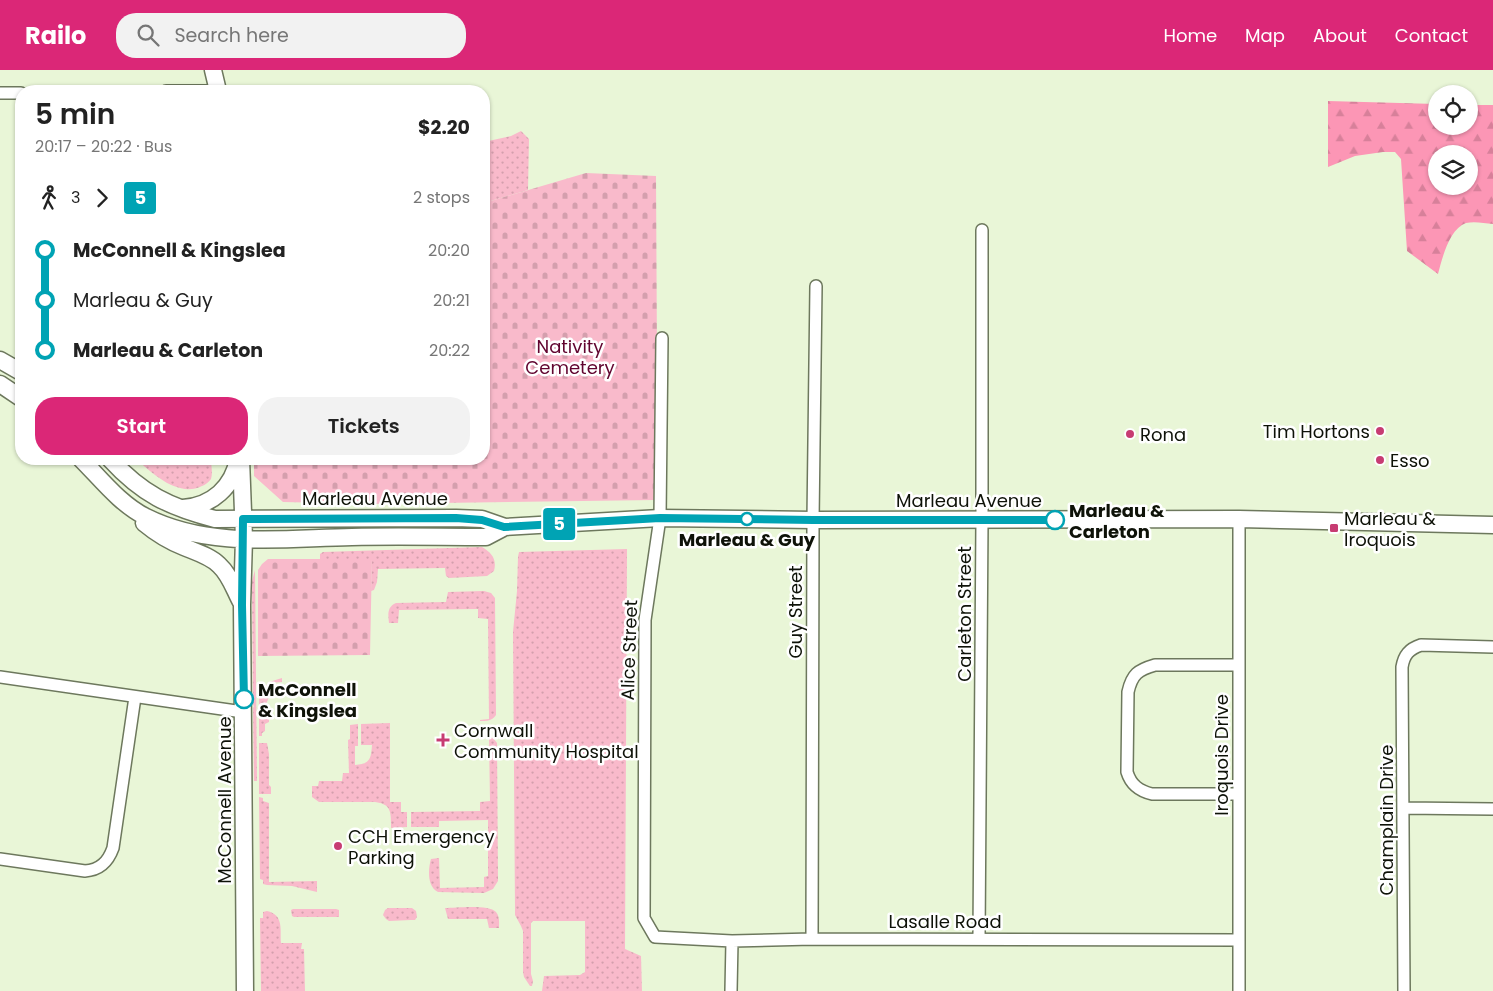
<!DOCTYPE html>
<html lang="en">
<head>
<meta charset="utf-8">
<style>
	body { margin:0; font-family:Poppins,sans-serif; background:#f2f2f2; color:#222; height:100vh; display:flex; flex-direction:column; font-size:19px; white-space:nowrap }
	* { box-sizing:border-box; margin:0 }
	p { font-size:16px; color:#767676 }
	.icon { flex:none; width:28px; height:28px; fill:none; stroke:currentColor; stroke-width:2; stroke-linecap:round; stroke-linejoin:round }
	.map { position:relative; flex:1; overflow:hidden }
	.details { position:absolute; left:15px; top:15px; width:475px; height:380px; display:flex; flex-direction:column; background:#fff; border-radius:20px; box-shadow:0 1px 4px #0004 }
	.details>* { flex:none }
	.badge { padding:0 10px; border-radius:4px; font-size:18px; line-height:32px }
	.buttons { position:absolute; left:1428px; top:15px; display:grid; gap:10px }
	.buttons a { display:grid; place-items:center; width:50px; height:50px; border-radius:50%; background:#fff; box-shadow:0 1px 4px #0004; font-size:25px }
	.map>.badge { position:absolute; translate:-50% -50%; box-shadow:0 0 0 2px #fff }
	.legs { display:flex; align-items:center; gap:8px; height:55px; padding:0 20px; font-size:16px }
	.legs p { margin-inline-start:auto }
	.summary { display:flex; align-items:center; justify-content:space-between; height:85px; padding:0 20px }
	h1 { font-size:28px; font-weight:600; line-height:38px }
	.button { display:flex; gap:10px; margin-top:auto; padding:10px 20px }
	.button a { flex:1; height:58px; border-radius:20px; background:#db2777; color:#fff; font-size:20px; font-weight:600; line-height:58px; text-align:center }
	.button a+a { background:#f2f2f2; color:#222 }
	ul { padding:0 20px; list-style:none }
	li { display:flex; align-items:center; gap:18px; height:50px; font-size:19px }
	li i { display:grid; place-items:center; width:8px; height:100%; margin:0 6px; background:currentColor }
	li i::after { content:''; width:12px; height:12px; margin:-6px; border:4px solid; border-radius:50%; background:#fff }
	li p { margin-inline-start:auto }
	li:first-child i { background:linear-gradient(#0000 50%,currentColor 0) }
	li:last-child i { background:linear-gradient(currentColor 50%,#0000 0) }
	header { display:flex; align-items:center; gap:30px; box-sizing:border-box; height:70px; padding:0 25px; background:#db2777; color:#fff }
	header strong { font-size:24px }
	nav { display:flex; gap:28px; margin-inline-start:auto; font-size:18px }
	.search { width:350px; height:45px; background:#f2f2f2; display:flex; align-items:center; gap:12px; box-sizing:border-box; padding:0 18px; border-radius:20px; color:#767676; font-size:19px }
	.map>svg:first-child { display:block }
</style>
</head>
<body>
<header>
<strong>Railo</strong>
<div class="search"><svg class="icon" aria-label="search" viewBox="0 0 24 24"><circle cx="10" cy="10" r="6"/><path d="M15 15l6 6"/></svg>Search here</div>
<nav><a>Home</a><a>Map</a><a>About</a><a>Contact</a></nav>
</header>
<div class="map">
<svg width="1493" height="921" viewBox="0 0 1493 921">
	<defs>
		<pattern id="grass-dots" width="8" height="8" patternUnits="userSpaceOnUse" patternTransform="scale(1.25)"><rect width="8" height="8" fill="#f9bacb"/><path d="M2 2h.1M6 6h.1" fill="none" stroke="#d49fad" stroke-width="1.8" stroke-linecap="round"/></pattern>
		<pattern id="forest-firs" width="22" height="20" patternUnits="userSpaceOnUse" patternTransform="scale(1.25)"><rect width="22" height="20" fill="#fc96b5"/><path d="M5 1l3.5 6h-7zM16 11l3.5 6h-7z" fill="#d7809a"/></pattern>
		<pattern id="cemetery-stones" width="16" height="16" patternUnits="userSpaceOnUse" patternTransform="scale(1.25)"><rect width="16" height="16" fill="#f9bacb"/><path d="M2 7V4a2 2 0 0 1 4 0v3zM10 15v-3a2 2 0 0 1 4 0v3z" fill="#d49fad"/></pattern>
	</defs>
	<rect width="100%" height="100%" fill="#e9f6d7"/>
	<!-- grass -->
	<path fill="url(#grass-dots)" d="M521,61L529,69L528,120L484,133V72L511,66Z
		M136,389H211C211,395 213,403 211,409C209,412 205,415 202,416C178,428 152,403 136,389Z
		M482,477C492,483 497,489 494,501L487,506L449,508L446,506L445,498L378,499L377,512L374,520L371,521L372,489H320V484L323,482Z
		M627,479L625,879L641,886L642,921H542L544,906L580,905L585,902V851H533L531,853V904L533,911L532,916H530L524,907L523,902V861L521,856L515,845V840L513,562L517,521L518,487L519,482Z
		M255,500L257,711H254L253,638L254,636L253,635L252,511Z
		M484,521L491,523L495,528L496,645C492,651 487,651 480,651V650L489,649L488,549L478,548V539L399,540L398,553H389C388,544 387,537 396,533L446,532L448,522Z
		M282,608V612L269,613C268,617 269,621 269,626C268,633 261,637 269,644V652L265,654V661L262,663V666H259V616L263,619L269,612Z
		M390,653V732H401V742H407V757L391,758C391,743 392,734 375,732H319L312,727V716H318L319,711H342L343,703H349L348,670L350,669V655L358,654V676H355V695C370,694 371,689 372,675H361V654Z
		M486,666L493,668L497,673L498,811L493,819L484,823L438,822C427,817 428,799 431,789L439,788L440,818L484,817V807L488,806V750L439,751V757H411V742L480,741V732L490,731L489,668Z
		M259,673H267L269,684V715L271,717V724H259Z
		M259,727L263,728V731L269,733V812L317,811V822L292,816L267,815L263,814V810L260,809Z
		M388,838H412L416,841L417,847L415,850H411L389,851L386,849L383,845L385,840Z
		M445,838C456,838 489,834 496,842C500,847 499,853 499,858H489L487,849H448Z
		M293,839H336L339,840V847H294L292,846L291,840Z
		M267,841C284,845 280,859 281,873H302L301,879H304L305,921H261L260,848H263V842Z"/>
	<!-- forest -->
	<path fill="url(#forest-firs)" fill-rule="evenodd" d="M1328,31L1436,34V56H1469V35H1493V154C1484,153 1474,151 1466,153C1449,159 1442,189 1438,204L1407,181L1401,89L1395,82H1383L1355,86L1328,97ZM1436,84H1469V116H1436Z"/>
	<!-- cemetery -->
	<path fill="url(#cemetery-stones)" d="M586,103L656,106L657,286L655,430L368,434L283,432L254,406V389H484V133Z
		M268,489H372L370,585L258,586V500L262,494Z"/>
	<g fill="none" stroke-linecap="round" stroke-linejoin="round">
		<defs>
			<path id="street" d="M166,21H218
				M0,23H21
				M662,268L660,448L645,550L644,848L655,867L732,871L812,869L1239,870
				M0,607L243,642
				M1238,724H1152C1139,721 1131,715 1127,702L1128,622C1132,604 1138,600 1155,595H1239
				M1403,738L1493,739
				M0,789L85,801C100,800 108,792 113,778L135,627
				M812,869L813,450L816,216
				M979,869L982,450V160
				M731,921L732,871
				M1239,921V449
				M1404,921L1402,597C1404,585 1409,579 1421,575L1493,577"/>
			<path id="secondary" d="M213,0L218,21
				M0,290L21,302
				M0,314L21,328
				M81,389C101,409 120,434 146,447C210,479 284,468 352,467C397,466 441,467 486,467L505,457L660,448L813,450L1239,449L1493,455
				M110,389C142,424 169,437 215,449L456,448L482,449L505,457
				M241,389L244,468L242,535L245,921
				M183,438C212,436 233,417 238,389
				M144,453C156,463 169,471 184,477C196,482 210,486 219,495C230,505 234,519 241,532"/>
		</defs>
		<!-- street casing -->
		<use href="#street" stroke="#6d785d" stroke-width="14"/>
		<!-- secondary casing -->
		<use href="#secondary" stroke="#6d785d" stroke-width="19"/>
		<!-- street -->
		<use href="#street" stroke="#fff" stroke-width="11"/>
		<!-- secondary -->
		<use href="#secondary" stroke="#fff" stroke-width="16"/>
	</g>
	<g fill="none" stroke-linecap="round" stroke-linejoin="round">
		<defs>
			<path id="line-1" d="M244,629L242,535L243,449L456,448L482,450L504,457L660,448L813,450H1055"/>
		</defs>
		<!-- line-1 casing -->
		<use href="#line-1" stroke="#fff" stroke-width="11"/>
		<!-- line-1 -->
		<use href="#line-1" stroke="#00a3b4" stroke-width="8"/>
	</g>
	<!-- markers -->
	<g fill="#c73c72" stroke="#fff" stroke-width="2">
		<circle cx="1380" cy="361" r="5"/>
		<circle cx="1130" cy="364" r="5"/>
		<circle cx="1380" cy="390" r="5"/>
		<rect x="1329" y="453" width="10" height="10" rx="2.5"/>
		<path d="M440.5 662.5h5v5h5v5h-5v5h-5v-5h-5v-5h5z"/>
		<circle cx="338" cy="776" r="5"/>
	</g>
	<g fill="#fff" stroke="#00a3b4" stroke-width="2.5">
		<circle cx="747" cy="449" r="6"/>
		<circle cx="1055" cy="450" r="9"/>
		<circle cx="244" cy="629" r="9"/>
	</g>
	<g text-anchor="middle" dominant-baseline="central" stroke-width="5" stroke-linejoin="round" paint-order="stroke">
		<!-- park labels -->
		<g font-size="18" fill="#61042f" stroke="#fff">
			<text x="570" y="276">Nativity<tspan x="570" dy="21">Cemetery</tspan></text>
		</g>
		<!-- poi labels -->
		<g font-size="18" fill="#0e1208" stroke="#fff" text-anchor="start">
			<text x="1370" y="361" text-anchor="end">Tim Hortons</text>
			<text x="1140" y="364">Rona</text>
			<text x="1390" y="390">Esso</text>
			<text x="1344" y="448">Marleau &amp;<tspan x="1344" dy="21">Iroquois</tspan></text>
			<text x="454" y="660">Cornwall<tspan x="454" dy="21">Community Hospital</tspan></text>
			<text x="348" y="766">CCH Emergency<tspan x="348" dy="21">Parking</tspan></text>
		</g>
		<!-- street labels -->
		<g font-size="18" fill="#0e1208" stroke="#fff">
			<text x="375" y="428">Marleau Avenue</text>
			<text x="969" y="430">Marleau Avenue</text>
			<text transform="translate(795 542) rotate(-90)">Guy Street</text>
			<text transform="translate(964 544) rotate(-90)">Carleton Street</text>
			<text transform="translate(629 580) rotate(-88)">Alice Street</text>
			<text transform="translate(1221 685) rotate(-90)">Iroquois Drive</text>
			<text transform="translate(224 730) rotate(-90)">McConnell Avenue</text>
			<text transform="translate(1386 750) rotate(-90)">Champlain Drive</text>
			<text x="945" y="851">Lasalle Road</text>
		</g>
		<!-- stop labels -->
		<g font-size="18" font-weight="bold" fill="#0e1208" stroke="#fff" text-anchor="start">
			<text x="1069" y="440">Marleau &amp;<tspan x="1069" dy="21">Carleton</tspan></text>
			<text x="747" y="469" text-anchor="middle">Marleau &amp; Guy</text>
			<text x="258" y="619">McConnell<tspan x="258" dy="21">&amp; Kingslea</tspan></text>
		</g>
	</g>
</svg>
<div class="buttons">
<a><svg class="icon" aria-label="locate" viewBox="0 0 24 24"><circle cx="12" cy="12" r="6"/><path d="M12 2v4M12 18v4M2 12h4M18 12h4"/></svg></a>
<a><svg class="icon" aria-label="layers" viewBox="0 0 24 24"><path d="M12 4l9 5-9 5-9-5zM3 14l9 5 9-5"/></svg></a>
</div>
<b class="badge" style="left:559px;top:454px;background:#00a3b4;color:#fff">5</b>
<section class="details">
<div class="summary"><div><h1>5 min</h1><p>20:17 – 20:22 · Bus</p></div><b>$2.20</b></div>
<div class="legs"><svg class="icon" aria-label="walk" viewBox="0 0 24 24"><circle cx="13" cy="4" r="2"/><path d="M13 8l-2 6 4 7M11 14l-3 7M7 12l3-4h3l4 4"/></svg>3<svg class="icon" aria-label="forward" viewBox="0 0 24 24"><path d="M9 5l7 7-7 7"/></svg><b class="badge" style="background:#00a3b4;color:#fff">5</b><p>2 stops</p></div>
<ul>
<li><i style="color:#00a3b4"></i><b>McConnell &amp; Kingslea</b><p>20:20</p></li>
<li><i style="color:#00a3b4"></i><span>Marleau &amp; Guy</span><p>20:21</p></li>
<li><i style="color:#00a3b4"></i><b>Marleau &amp; Carleton</b><p>20:22</p></li>
</ul>
<div class="button"><a>Start</a><a>Tickets</a></div>
</section>
</div>
</body>
</html>
